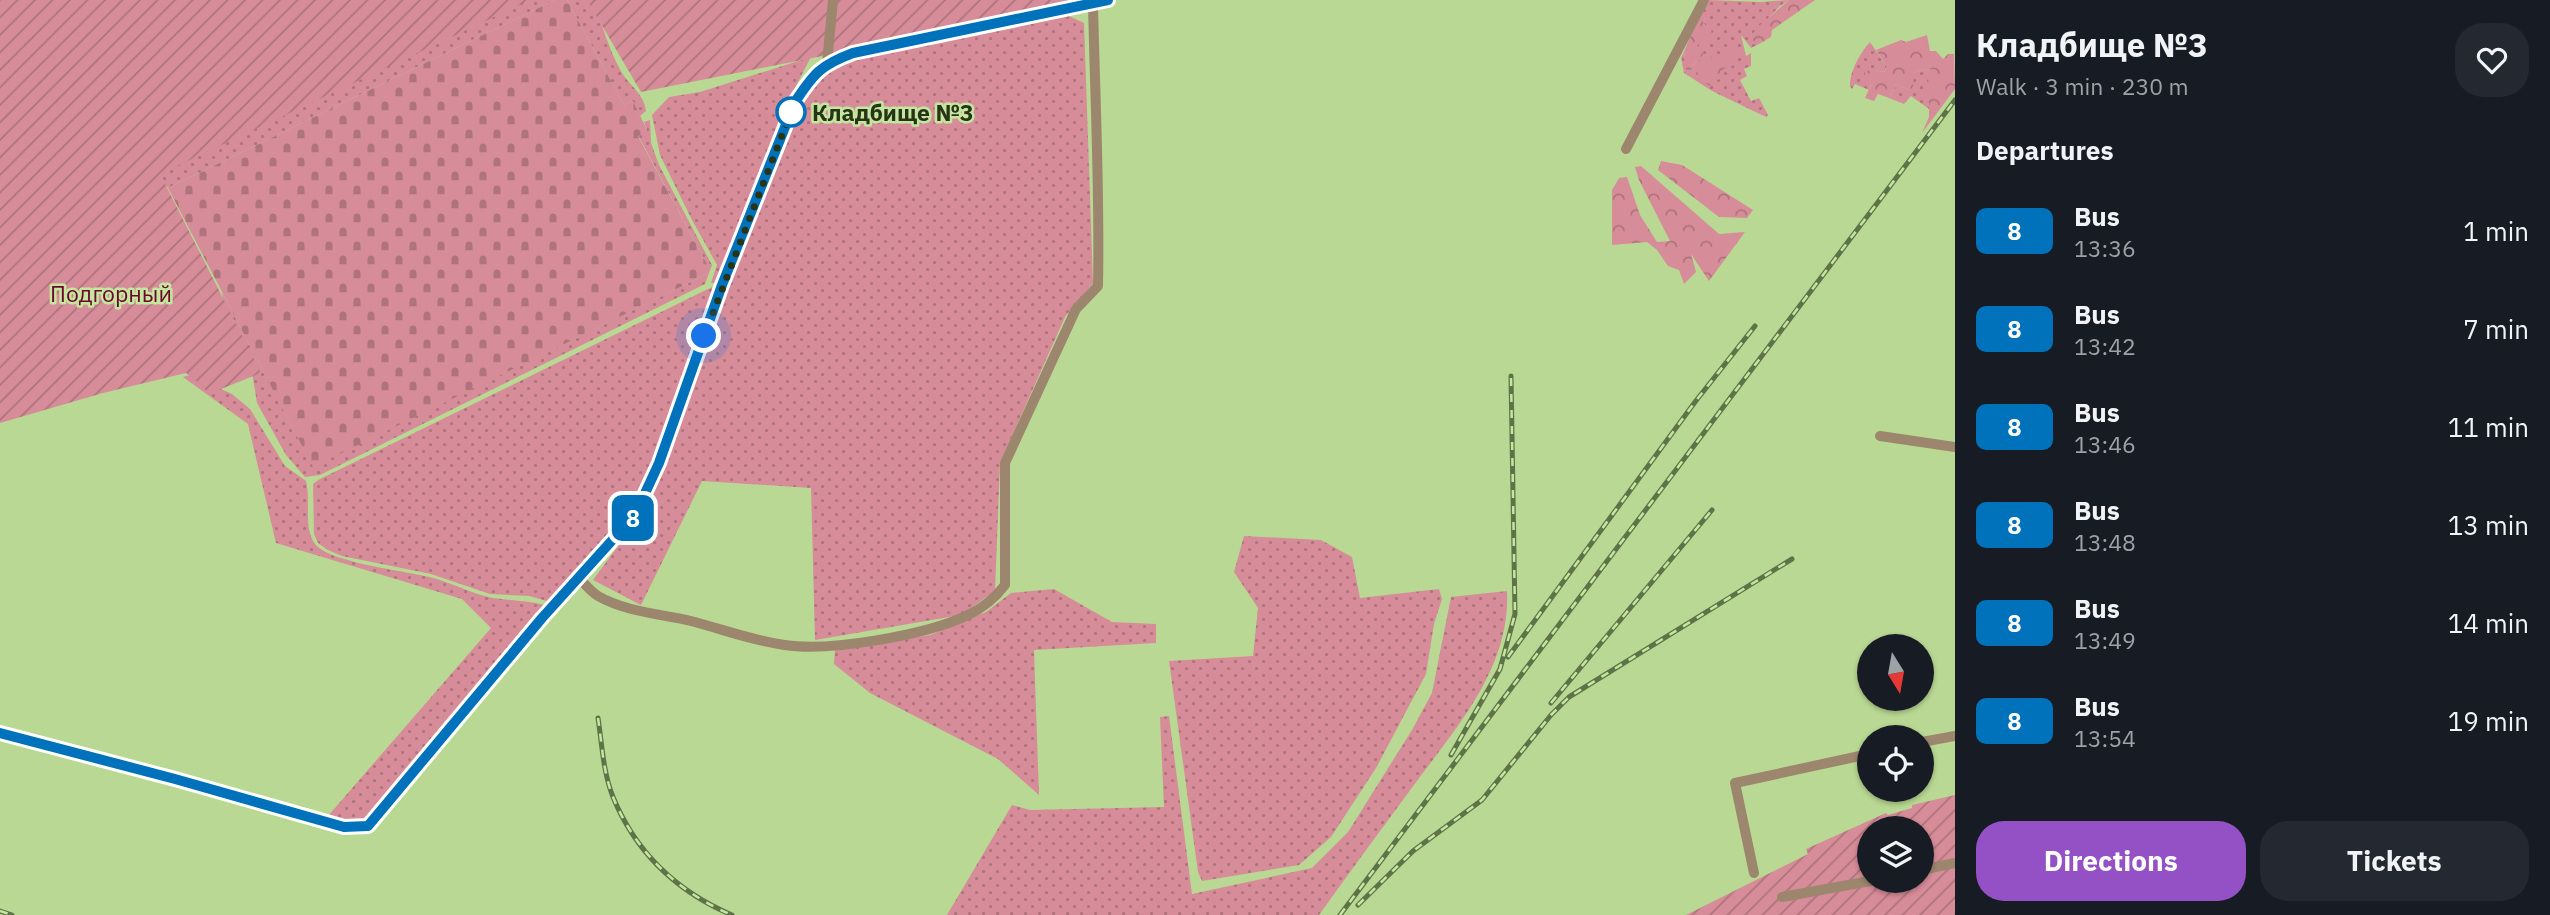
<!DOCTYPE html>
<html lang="en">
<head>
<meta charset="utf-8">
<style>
	body { margin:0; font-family:"IBM Plex Sans",sans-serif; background:#242831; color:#f1f3f6; height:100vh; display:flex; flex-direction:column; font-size:26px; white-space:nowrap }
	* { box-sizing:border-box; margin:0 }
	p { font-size:23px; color:#9ea1a6 }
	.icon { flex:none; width:38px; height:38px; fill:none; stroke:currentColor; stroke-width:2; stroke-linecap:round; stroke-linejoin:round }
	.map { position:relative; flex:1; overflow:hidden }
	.details { display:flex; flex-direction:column; background:#171b24; width:595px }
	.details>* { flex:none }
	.badge { padding:0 14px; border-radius:10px; font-size:24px; line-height:46px }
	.needle { width:46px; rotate:169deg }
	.buttons { position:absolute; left:1857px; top:634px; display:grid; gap:14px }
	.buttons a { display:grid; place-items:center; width:77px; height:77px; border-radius:50%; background:#171b24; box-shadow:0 2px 5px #0004; font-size:35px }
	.you { position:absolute; width:35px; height:35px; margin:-18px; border:5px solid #fff; border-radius:50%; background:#1a73e8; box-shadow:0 0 0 10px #1a73e833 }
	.map>.badge { position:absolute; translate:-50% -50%; box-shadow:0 0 0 4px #fff }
	h2 { padding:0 21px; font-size:26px; line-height:63px }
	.round { display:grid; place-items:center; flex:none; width:74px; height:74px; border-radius:28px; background:#242831 }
	.headline { display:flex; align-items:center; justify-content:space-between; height:119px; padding:0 21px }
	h1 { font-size:33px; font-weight:800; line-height:52px }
	.action { display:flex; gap:14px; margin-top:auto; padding:14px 21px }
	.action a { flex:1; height:80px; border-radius:28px; background:#9451c5; color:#fff; font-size:28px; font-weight:800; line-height:80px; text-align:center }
	.action a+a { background:#242831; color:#f1f3f6 }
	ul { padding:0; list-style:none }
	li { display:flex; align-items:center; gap:21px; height:98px; padding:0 21px }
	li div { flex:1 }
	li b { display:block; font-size:26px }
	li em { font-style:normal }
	li .badge { min-width:77px; font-weight:700; text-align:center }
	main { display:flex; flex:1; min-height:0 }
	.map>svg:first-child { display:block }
</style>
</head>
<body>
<main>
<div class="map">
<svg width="1955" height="915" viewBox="0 0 1955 915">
	<defs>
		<pattern id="grass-dots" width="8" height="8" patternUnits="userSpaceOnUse" patternTransform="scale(1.75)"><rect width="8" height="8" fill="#d78c99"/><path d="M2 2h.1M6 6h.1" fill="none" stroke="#ae737c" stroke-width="1.8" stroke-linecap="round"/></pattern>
		<pattern id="forest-crowns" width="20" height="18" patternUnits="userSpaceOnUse" patternTransform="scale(1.75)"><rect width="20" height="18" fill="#d78c99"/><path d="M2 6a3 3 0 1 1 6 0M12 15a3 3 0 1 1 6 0" fill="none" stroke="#ae737c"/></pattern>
		<pattern id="cemetery-stones" width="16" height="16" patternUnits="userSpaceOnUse" patternTransform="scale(1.75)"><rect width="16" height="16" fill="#d78c99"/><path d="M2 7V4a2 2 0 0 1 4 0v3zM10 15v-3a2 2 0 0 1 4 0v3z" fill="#ae737c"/></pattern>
		<pattern id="garden-furrows" width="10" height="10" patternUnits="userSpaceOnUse" patternTransform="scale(1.75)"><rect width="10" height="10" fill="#d78c99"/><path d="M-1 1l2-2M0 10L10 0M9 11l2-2" fill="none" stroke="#ae737c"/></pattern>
	</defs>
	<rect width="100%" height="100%" fill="#b9d893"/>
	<!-- grass -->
	<path fill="url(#grass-dots)" d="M435,0H555L168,188L157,174Z
		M567,0H593C602,24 609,51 622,73C631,87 644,94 646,111L640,116L633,101L624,105Z
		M1708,0L1760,2L1789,0L1780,6L1750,37L1759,44L1751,48L1741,35L1746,56L1751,53V66L1744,69L1747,76L1740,80L1751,101L1759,98L1768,115L1766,117L1712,91L1684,73L1681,58L1690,39L1684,55L1693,75L1691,67L1702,56L1696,45L1706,40V27L1703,21L1705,18L1700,17Z
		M1069,16L1084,23L1093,283L1065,317L1000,463L995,591L961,615L815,640L811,488L702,481L641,605L593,580L639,518L730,277L803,97L836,64Z
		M1870,42L1887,67L1884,72L1875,70L1869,90L1855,84L1852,89L1850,86C1850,71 1860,53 1870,42Z
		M811,57C772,129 747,207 719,283H711L717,265L692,220L660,155L652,115L669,97L700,92Z
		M1923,69L1936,70L1929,85V109L1911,96L1904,104L1889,98L1896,84L1909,90L1914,73Z
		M650,120L651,143L659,165L712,265L705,284L320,475L305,477L286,455L257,403L253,378L224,303L222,292L313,466L709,273V268L638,135L647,130L644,122Z
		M712,287L714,296L644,483L631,511L558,599L547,601L529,596L490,594L431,574L342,556L328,550L318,543L314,534L313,484L318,480Z
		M190,375L232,394L250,409L285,466L306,481C311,500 303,528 315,544C331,564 411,571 437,579C456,585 473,594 493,598C513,601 531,600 551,607L368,819L353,824L328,816L491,628L462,599L276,543L248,424L183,377Z
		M1244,536L1321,540L1352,557L1360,598L1439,589L1442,599L1434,624L1426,674L1376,768L1331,837L1299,865L1202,881L1198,872L1169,661L1253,656L1258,608L1234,572Z
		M1054,589L1112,622L1156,624V643L1034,650L1039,795L998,759L870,693L834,664L835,648L930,635L986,612L1011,593Z
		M1507,591C1511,669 1454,730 1411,789C1380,831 1349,873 1319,915H947L1012,805L1030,810L1164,807L1160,717L1169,716L1192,894L1312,868L1348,832L1412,730L1432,693L1451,597Z"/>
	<!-- forest -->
	<path fill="url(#forest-crowns)" d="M1789,0H1815L1772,30L1771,37L1759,44L1749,38L1759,26Z
		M1707,15L1709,19L1705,18L1703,21L1706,27L1711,28L1712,37L1697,45L1704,51L1702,56L1691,67L1693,75L1691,77C1675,58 1691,36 1700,17Z
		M1927,35L1930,51H1936L1943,59L1948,54H1954L1955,89L1922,133L1929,117V102L1925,100L1924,92L1929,85L1928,79L1936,70L1923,69L1914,73L1913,87L1909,90L1896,84L1889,98L1878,94L1874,101L1865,98L1871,85L1865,79V71L1875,70L1884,72L1887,67L1876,50L1901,40L1906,42Z
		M1734,48L1736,51L1732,58L1733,65L1729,69L1724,68V75L1710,86L1698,79L1697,65L1700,61L1704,64L1716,53L1722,57Z
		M1661,161L1682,165L1753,210L1747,218L1719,217L1658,170Z
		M1641,166L1719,234L1745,232L1709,281L1691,254L1696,272L1684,284L1679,270L1668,266L1657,250L1647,242L1612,245V190L1619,178L1627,177L1640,215L1657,242L1670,241L1639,180L1635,167Z"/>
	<!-- cemetery -->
	<path fill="url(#cemetery-stones)" d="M555,0H567L624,105L633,101L647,130L638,136L709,268V273L313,467L168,188Z"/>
	<!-- garden -->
	<path fill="url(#garden-furrows)" fill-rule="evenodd" d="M0,0H530L160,174L261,373L211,393L186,373L103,393L0,423Z
		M587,0H1103L641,92Z
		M1955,795V915H1686L1808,854L1806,849L1886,813L1888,815L1912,808V805ZM1869,828H1922V880H1869Z"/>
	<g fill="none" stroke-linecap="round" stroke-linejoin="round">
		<!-- minor -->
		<path stroke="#9d866e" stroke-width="10" d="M827,63L833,0
			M1626,149L1704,0
			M1880,436L1955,447
			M579,578C585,584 591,592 598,596C626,612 661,614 691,621C722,629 753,641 785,645C829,652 927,635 968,615C983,608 995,598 1005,585V463L1076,309L1098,286C1100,192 1095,98 1093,4
			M1922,742L1955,736
			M1922,870L1955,863
			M1754,873L1735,783L1869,754
			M1782,897L1876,880"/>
		<!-- major -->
		<path stroke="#734b19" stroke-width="12" d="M579,578L635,515L659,463L722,285L795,102C814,73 821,65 853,53L1108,0"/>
		<defs>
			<path id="rail" d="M1508,657L1695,402L1755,326
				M1551,703L1712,510
				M598,718C602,744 603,772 613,797C636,853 678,892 732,915
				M1451,755L1500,669L1515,614L1511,376
				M1358,905L1413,851L1482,800L1551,715L1569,697L1792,559
				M0,911L12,915
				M1340,915L1955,100"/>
		</defs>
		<!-- rail casing -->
		<use href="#rail" stroke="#5f7348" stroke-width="5"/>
		<!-- rail -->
		<use href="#rail" stroke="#c5e69f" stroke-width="2.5" stroke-dasharray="8" stroke-linecap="butt"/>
	</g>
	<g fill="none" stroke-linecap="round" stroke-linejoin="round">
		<defs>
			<path id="line" d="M0,733L175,779L344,827L368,826L542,618L635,515L659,463L722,285L795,102C814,73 821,65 853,53L1108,0"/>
		</defs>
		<!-- line casing -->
		<use href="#line" stroke="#fff" stroke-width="16"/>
		<!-- line -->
		<use href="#line" stroke="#0072bc" stroke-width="10"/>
		<!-- walk -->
		<path stroke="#273418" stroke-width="7" stroke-dasharray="0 12.6" d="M704,336L795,102L791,112"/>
	</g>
	<!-- markers -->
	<circle fill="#fff" stroke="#0072bc" stroke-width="3.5" cx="791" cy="112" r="14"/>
	<g text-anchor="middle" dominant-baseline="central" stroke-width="5" stroke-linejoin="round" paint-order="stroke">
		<!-- stop labels -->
		<g font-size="23" font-weight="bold" fill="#273418" stroke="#c5e69f" text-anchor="start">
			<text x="812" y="112">Кладбище №3</text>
		</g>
		<!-- park labels -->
		<g font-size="23" fill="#6c062b" stroke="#c5e69f">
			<text x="111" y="293">Подгорный</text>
		</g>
	</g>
</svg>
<div class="buttons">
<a><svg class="needle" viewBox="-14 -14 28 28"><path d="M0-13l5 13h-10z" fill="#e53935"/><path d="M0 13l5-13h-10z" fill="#9ea1a6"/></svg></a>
<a><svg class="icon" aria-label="locate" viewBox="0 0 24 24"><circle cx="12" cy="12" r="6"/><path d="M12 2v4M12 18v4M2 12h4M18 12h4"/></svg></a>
<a><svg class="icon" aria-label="layers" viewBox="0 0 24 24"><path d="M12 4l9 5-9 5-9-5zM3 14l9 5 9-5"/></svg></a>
</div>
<div class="you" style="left:704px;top:336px"></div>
<b class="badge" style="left:633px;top:518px;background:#0072bc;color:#fff">8</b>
</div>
<section class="details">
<div class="headline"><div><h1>Кладбище №3</h1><p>Walk · 3 min · 230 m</p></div><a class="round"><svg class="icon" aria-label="heart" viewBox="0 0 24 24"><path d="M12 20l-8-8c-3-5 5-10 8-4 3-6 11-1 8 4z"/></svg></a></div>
<h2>Departures</h2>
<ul>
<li><span class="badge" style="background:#0072bc;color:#fff">8</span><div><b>Bus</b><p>13:36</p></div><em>1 min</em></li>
<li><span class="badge" style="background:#0072bc;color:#fff">8</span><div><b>Bus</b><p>13:42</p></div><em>7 min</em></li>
<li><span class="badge" style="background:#0072bc;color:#fff">8</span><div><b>Bus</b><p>13:46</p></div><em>11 min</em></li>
<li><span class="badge" style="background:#0072bc;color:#fff">8</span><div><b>Bus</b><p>13:48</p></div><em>13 min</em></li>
<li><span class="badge" style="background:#0072bc;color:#fff">8</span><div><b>Bus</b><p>13:49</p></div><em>14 min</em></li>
<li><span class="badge" style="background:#0072bc;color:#fff">8</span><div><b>Bus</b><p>13:54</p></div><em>19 min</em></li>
</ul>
<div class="action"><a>Directions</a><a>Tickets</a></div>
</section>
</main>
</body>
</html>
